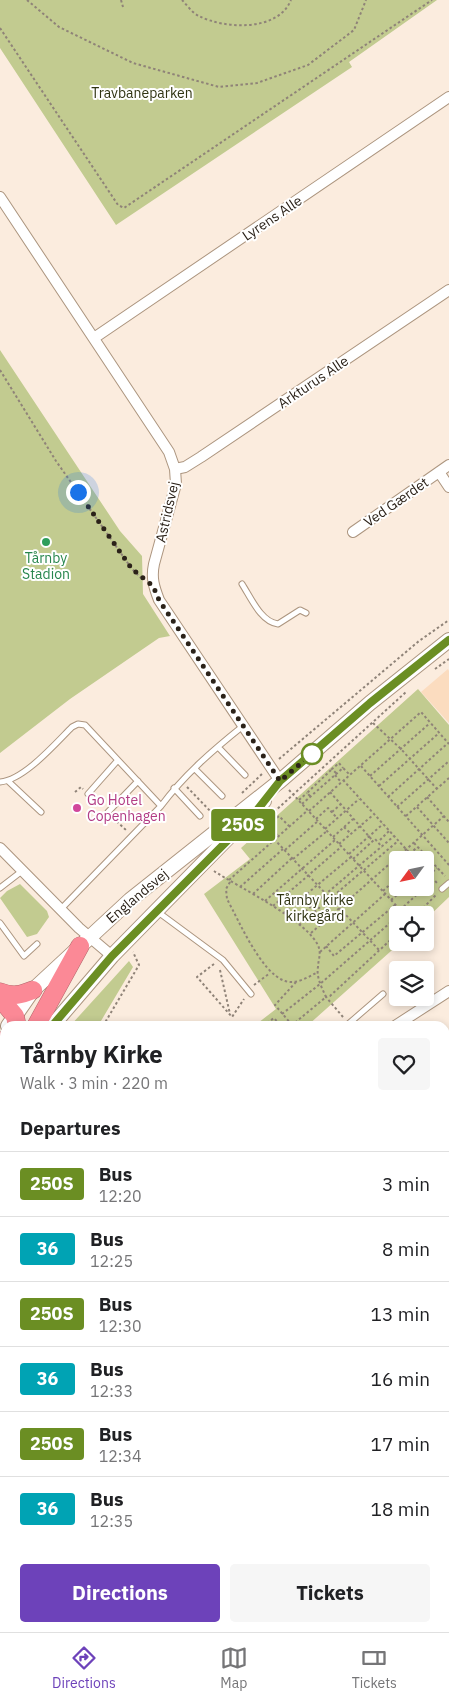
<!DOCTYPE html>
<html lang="en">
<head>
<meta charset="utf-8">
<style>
	body { margin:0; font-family:"IBM Plex Sans",sans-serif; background:#f6f6f6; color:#202124; height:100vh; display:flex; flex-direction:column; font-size:19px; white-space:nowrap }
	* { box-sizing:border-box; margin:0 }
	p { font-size:16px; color:#757577 }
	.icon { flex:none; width:28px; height:28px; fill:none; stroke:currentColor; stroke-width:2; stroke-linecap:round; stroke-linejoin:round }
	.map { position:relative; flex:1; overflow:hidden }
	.panel { position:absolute; left:0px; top:1021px; width:450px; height:611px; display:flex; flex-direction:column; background:#fff; border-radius:15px 15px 0 0; box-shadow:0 2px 8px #0003 }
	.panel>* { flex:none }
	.badge { padding:0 10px; border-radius:4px; font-size:18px; line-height:32px }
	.needle { width:32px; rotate:237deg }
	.tools { position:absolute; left:389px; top:851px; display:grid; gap:10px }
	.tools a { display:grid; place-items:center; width:45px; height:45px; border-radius:5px; background:#fff; box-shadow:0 2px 8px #0003; font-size:25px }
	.you { position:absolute; width:25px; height:25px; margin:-12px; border:4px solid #fff; border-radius:50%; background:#1a73e8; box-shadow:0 0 0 8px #1a73e833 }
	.map>.badge { position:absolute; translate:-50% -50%; box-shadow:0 0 0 2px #fff }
	h2 { padding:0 20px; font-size:19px; line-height:45px }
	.round { display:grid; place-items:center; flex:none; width:52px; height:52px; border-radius:5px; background:#f6f6f6 }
	.head { display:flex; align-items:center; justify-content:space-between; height:85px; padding:0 20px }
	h1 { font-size:24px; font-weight:700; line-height:38px }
	.cta { display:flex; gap:10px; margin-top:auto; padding:10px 20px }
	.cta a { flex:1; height:58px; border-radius:5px; background:#6d42ba; color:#fff; font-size:20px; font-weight:700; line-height:58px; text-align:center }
	.cta a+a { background:#f6f6f6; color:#202124 }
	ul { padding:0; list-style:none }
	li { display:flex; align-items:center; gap:15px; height:65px; padding:0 20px; border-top:1px solid #e0e0e0 }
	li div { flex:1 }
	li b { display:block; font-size:19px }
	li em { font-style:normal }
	li .badge { min-width:55px; font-weight:700; text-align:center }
	.tabs { display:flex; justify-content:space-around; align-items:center; height:70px; border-top:1px solid #e0e0e0; background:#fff; font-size:14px; color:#757577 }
	.tabs a { display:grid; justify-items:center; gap:2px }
	.tabs .on { color:#6d42ba }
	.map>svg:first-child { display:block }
</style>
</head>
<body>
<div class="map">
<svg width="449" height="1632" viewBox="0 0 449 1632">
	<rect width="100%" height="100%" fill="#fbecde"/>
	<!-- built -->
	<path fill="#fbdcbf" d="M448,669L449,671V723L421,692Z
		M305,1628H365L369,1632H308Z"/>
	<!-- green -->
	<path fill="#c2cb90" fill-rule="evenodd" d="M0,0H437L349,62L352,67L116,225L0,48Z
		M0,350L120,531L142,556L143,594L170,636L159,638L70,699L0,753Z
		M418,689L449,725V897L425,920V915H398V942L400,943L307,1026H254L276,1009L204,894L250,859L241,848ZM398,860H425V888H398Z
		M20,884L47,911L49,917L37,934L27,937L0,898L7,891Z
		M129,961L133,967L98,1026H70Z
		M0,1221L5,1228V1474L0,1480Z
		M5,1549V1606L0,1599V1555Z
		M22,1628H104L107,1632H25Z
		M190,1628H239L233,1632H183Z"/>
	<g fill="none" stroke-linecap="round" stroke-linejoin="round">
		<defs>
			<path id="lane" d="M242,584C251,598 261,622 278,624L300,610L306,613
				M218,747L245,775
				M195,769L222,796
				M8,781L41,812
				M0,782C24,780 55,744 72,727L78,724L85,725L161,806
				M174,788L200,816
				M88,794L118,760
				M108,812L138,781
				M0,888L22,871
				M442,889L449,883
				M61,909L161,806C184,775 213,750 243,726
				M158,912L223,960L251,994
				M0,923L24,956L37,944
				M346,1026L383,994"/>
			<path id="street" d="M0,197L169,452L175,469L176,484L154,564C151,578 154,587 159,600L280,781
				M94,338L449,97
				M175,469L185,467L201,457L449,290
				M439,472L449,487
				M353,532L449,465
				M0,848L79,928L112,956
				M395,1026L449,991
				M445,1128L449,1133
				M445,1384L449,1385
				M0,1419L5,1413
				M445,1495L449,1498
				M0,1497L5,1491"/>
			<path id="secondary" d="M8,1026L33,990L130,900L280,781L370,703L449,640
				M52,1026L112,956L264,801"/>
			<path id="highway" d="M0,992C13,997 21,995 33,990
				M0,998L15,1016L17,1026
				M36,1026L80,946
				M0,1041H5
				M0,1062L5,1054
				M0,1079L5,1072
				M0,1092H5
				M0,1124L5,1130
				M445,1601L449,1605
				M445,1624L449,1629
				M395,1628L399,1632
				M416,1628L420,1632"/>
		</defs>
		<!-- lane casing -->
		<use href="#lane" stroke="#ac957f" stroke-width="7"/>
		<!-- street casing -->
		<use href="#street" stroke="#ac957f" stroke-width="12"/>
		<!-- secondary casing -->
		<use href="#secondary" stroke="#ac957f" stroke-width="16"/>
		<!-- highway casing -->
		<use href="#highway" stroke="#b2656a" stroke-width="19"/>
		<!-- path -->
		<path stroke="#8f8378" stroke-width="2" stroke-dasharray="2.5 2.5" stroke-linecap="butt" d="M27,0L59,27L133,63L219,87L257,83L308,65L354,30L366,0
			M121,0L123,7
			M182,0C187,5 192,13 199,16C224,29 278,32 291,0
			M0,28L118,205L124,208L432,0
			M0,370L56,461L132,569L141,578
			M435,669L449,659
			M373,723L401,749L437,789
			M279,759L419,641L449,620
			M361,766L449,865
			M336,773L332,769L339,763L343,768
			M335,775L341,782
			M370,776L430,723
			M343,780L416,860
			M379,786L439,733
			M187,787L215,816
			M289,790L405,915
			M75,792L81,787L83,789
			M330,792L373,841
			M242,793L262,774
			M310,796L307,793L332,769
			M388,797L448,743
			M427,797L449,822
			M93,799L101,806
			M299,800L307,793
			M302,804L343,768L350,775
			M397,807L449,761
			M417,807L449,843
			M309,811L421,712L449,744
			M332,812L341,804
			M406,816L449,778
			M113,818L126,830
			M316,819L328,808L337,818
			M263,822L406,692
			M344,827L351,834
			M325,829L359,799
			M277,835L268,825L279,816L289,826
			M333,837L353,819
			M274,839L379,950
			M380,840L389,831
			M414,843L445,876
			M339,844L373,815
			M285,850L318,821
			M349,854L383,824
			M410,854L417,847
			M293,859L327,831
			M353,859L375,839L382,847
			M415,860L423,853
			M425,869L432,863
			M425,870L437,883
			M214,871C238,887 311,922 319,948C321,955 318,961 318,967C316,977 322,988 326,997L291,1026
			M429,875L437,868
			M229,880L308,810
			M230,882L226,889L227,899C239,921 261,973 285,981C296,985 308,977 318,972
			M240,887L283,849
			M425,887L432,880
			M383,891L398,877
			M253,894L292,858
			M391,900L405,888
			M265,901L335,840
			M273,906L341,847
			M400,910L424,888
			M284,913L351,857
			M416,915L437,894
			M294,921L394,836
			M299,925L398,841
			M311,933L444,816
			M326,946L334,956L395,905
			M320,952L385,894
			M214,964L197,977L232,1017L244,999
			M220,970L230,1014
			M254,985L270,973
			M282,1014L320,984L398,916
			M343,1017L326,997L330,996L398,933
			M292,1025L275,1005L296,982
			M103,1026L139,965L133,952
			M263,1026L274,1018L281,1026
			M0,1155L5,1162
			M0,1226L5,1233
			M0,1575H5
			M99,1628L103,1632
			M243,1628L246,1632
			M159,1632L161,1628"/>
		<!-- lane -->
		<use href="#lane" stroke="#fff" stroke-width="5"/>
		<!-- street -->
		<use href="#street" stroke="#fff" stroke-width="10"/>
		<!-- secondary -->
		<use href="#secondary" stroke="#fff" stroke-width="14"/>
		<!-- highway -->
		<use href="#highway" stroke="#fb8996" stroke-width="18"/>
		<defs>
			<path id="rail" d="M318,1628L321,1632
				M355,1628L358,1632"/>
		</defs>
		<!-- rail casing -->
		<use href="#rail" stroke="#95897d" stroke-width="5.5"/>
		<!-- rail -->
		<use href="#rail" stroke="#fff" stroke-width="4" stroke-dasharray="11" stroke-linecap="butt"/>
	</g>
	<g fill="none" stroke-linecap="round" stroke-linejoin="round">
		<defs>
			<path id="line" d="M52,1026L112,956L254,814L280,781L370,703L449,640"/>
		</defs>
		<!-- line casing -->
		<use href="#line" stroke="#fff" stroke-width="11"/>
		<!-- line -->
		<use href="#line" stroke="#6b8e23" stroke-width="8"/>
		<!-- walk -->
		<path stroke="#2b2219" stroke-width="5" stroke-dasharray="0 9" d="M78,492L132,569L153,586L159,600L280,781L312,754"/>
	</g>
	<!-- markers -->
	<circle fill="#2e9e5b" stroke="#fff" stroke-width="2" cx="46" cy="542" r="5"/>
	<circle fill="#fff" stroke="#6b8e23" stroke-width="2.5" cx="312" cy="754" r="10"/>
	<circle fill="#d1479c" stroke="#fff" stroke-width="2" cx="77" cy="808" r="5"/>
	<g text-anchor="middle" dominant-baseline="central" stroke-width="4" stroke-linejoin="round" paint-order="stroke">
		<!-- park labels -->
		<g font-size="14" fill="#303412" stroke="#fff">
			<text x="142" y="93">Travbaneparken</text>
			<text x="315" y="900">Tårnby kirke<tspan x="315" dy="16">kirkegård</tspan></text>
		</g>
		<!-- street labels -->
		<g font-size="14" fill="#2b2219" stroke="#fff">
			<text transform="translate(272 218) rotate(-34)">Lyrens Alle</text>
			<text transform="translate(313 382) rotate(-34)">Arkturus Alle</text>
			<text transform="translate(396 502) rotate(-35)">Ved Gærdet</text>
			<text transform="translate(167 512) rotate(-77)">Astridsvej</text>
			<text transform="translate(137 896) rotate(-40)">Englandsvej</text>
		</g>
		<!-- leisure labels -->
		<g font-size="14" fill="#27864d" stroke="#fff">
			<text x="46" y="558">Tårnby<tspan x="46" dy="16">Stadion</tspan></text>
		</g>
		<!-- hotel labels -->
		<g font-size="14" fill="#b23c85" stroke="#fff" text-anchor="start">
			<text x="87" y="800">Go Hotel<tspan x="87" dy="16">Copenhagen</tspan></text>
		</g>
	</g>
</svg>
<div class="tools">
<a><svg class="needle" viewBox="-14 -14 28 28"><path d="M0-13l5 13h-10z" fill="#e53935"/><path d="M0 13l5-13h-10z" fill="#757577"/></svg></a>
<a><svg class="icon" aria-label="locate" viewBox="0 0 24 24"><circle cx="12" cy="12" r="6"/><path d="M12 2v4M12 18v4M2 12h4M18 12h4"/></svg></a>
<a><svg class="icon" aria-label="layers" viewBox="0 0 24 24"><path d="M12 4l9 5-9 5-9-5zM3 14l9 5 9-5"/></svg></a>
</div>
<div class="you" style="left:78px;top:492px"></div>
<b class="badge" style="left:243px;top:825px;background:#6b8e23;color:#fff">250S</b>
<section class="panel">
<div class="head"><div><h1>Tårnby Kirke</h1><p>Walk · 3 min · 220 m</p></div><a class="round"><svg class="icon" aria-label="heart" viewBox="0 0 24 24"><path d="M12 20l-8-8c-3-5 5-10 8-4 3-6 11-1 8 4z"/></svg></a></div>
<h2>Departures</h2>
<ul>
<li><span class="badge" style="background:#6b8e23;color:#fff">250S</span><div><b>Bus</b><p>12:20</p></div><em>3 min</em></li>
<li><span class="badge" style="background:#00a3b4;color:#fff">36</span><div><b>Bus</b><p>12:25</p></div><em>8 min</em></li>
<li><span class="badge" style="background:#6b8e23;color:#fff">250S</span><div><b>Bus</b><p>12:30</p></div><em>13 min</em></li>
<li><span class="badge" style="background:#00a3b4;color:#fff">36</span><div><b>Bus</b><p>12:33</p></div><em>16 min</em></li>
<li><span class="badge" style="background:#6b8e23;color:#fff">250S</span><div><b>Bus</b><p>12:34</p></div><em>17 min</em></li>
<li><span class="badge" style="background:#00a3b4;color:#fff">36</span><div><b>Bus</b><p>12:35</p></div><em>18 min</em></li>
</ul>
<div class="cta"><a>Directions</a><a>Tickets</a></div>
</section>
</div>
<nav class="tabs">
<a class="on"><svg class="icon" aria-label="directions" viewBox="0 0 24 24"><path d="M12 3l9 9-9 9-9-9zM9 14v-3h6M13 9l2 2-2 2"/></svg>Directions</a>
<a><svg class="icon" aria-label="map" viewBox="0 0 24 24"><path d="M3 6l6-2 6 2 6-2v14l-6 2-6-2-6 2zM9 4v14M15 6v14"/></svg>Map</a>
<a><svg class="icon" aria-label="tickets" viewBox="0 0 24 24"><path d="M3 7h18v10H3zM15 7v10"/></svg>Tickets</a>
</nav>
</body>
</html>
